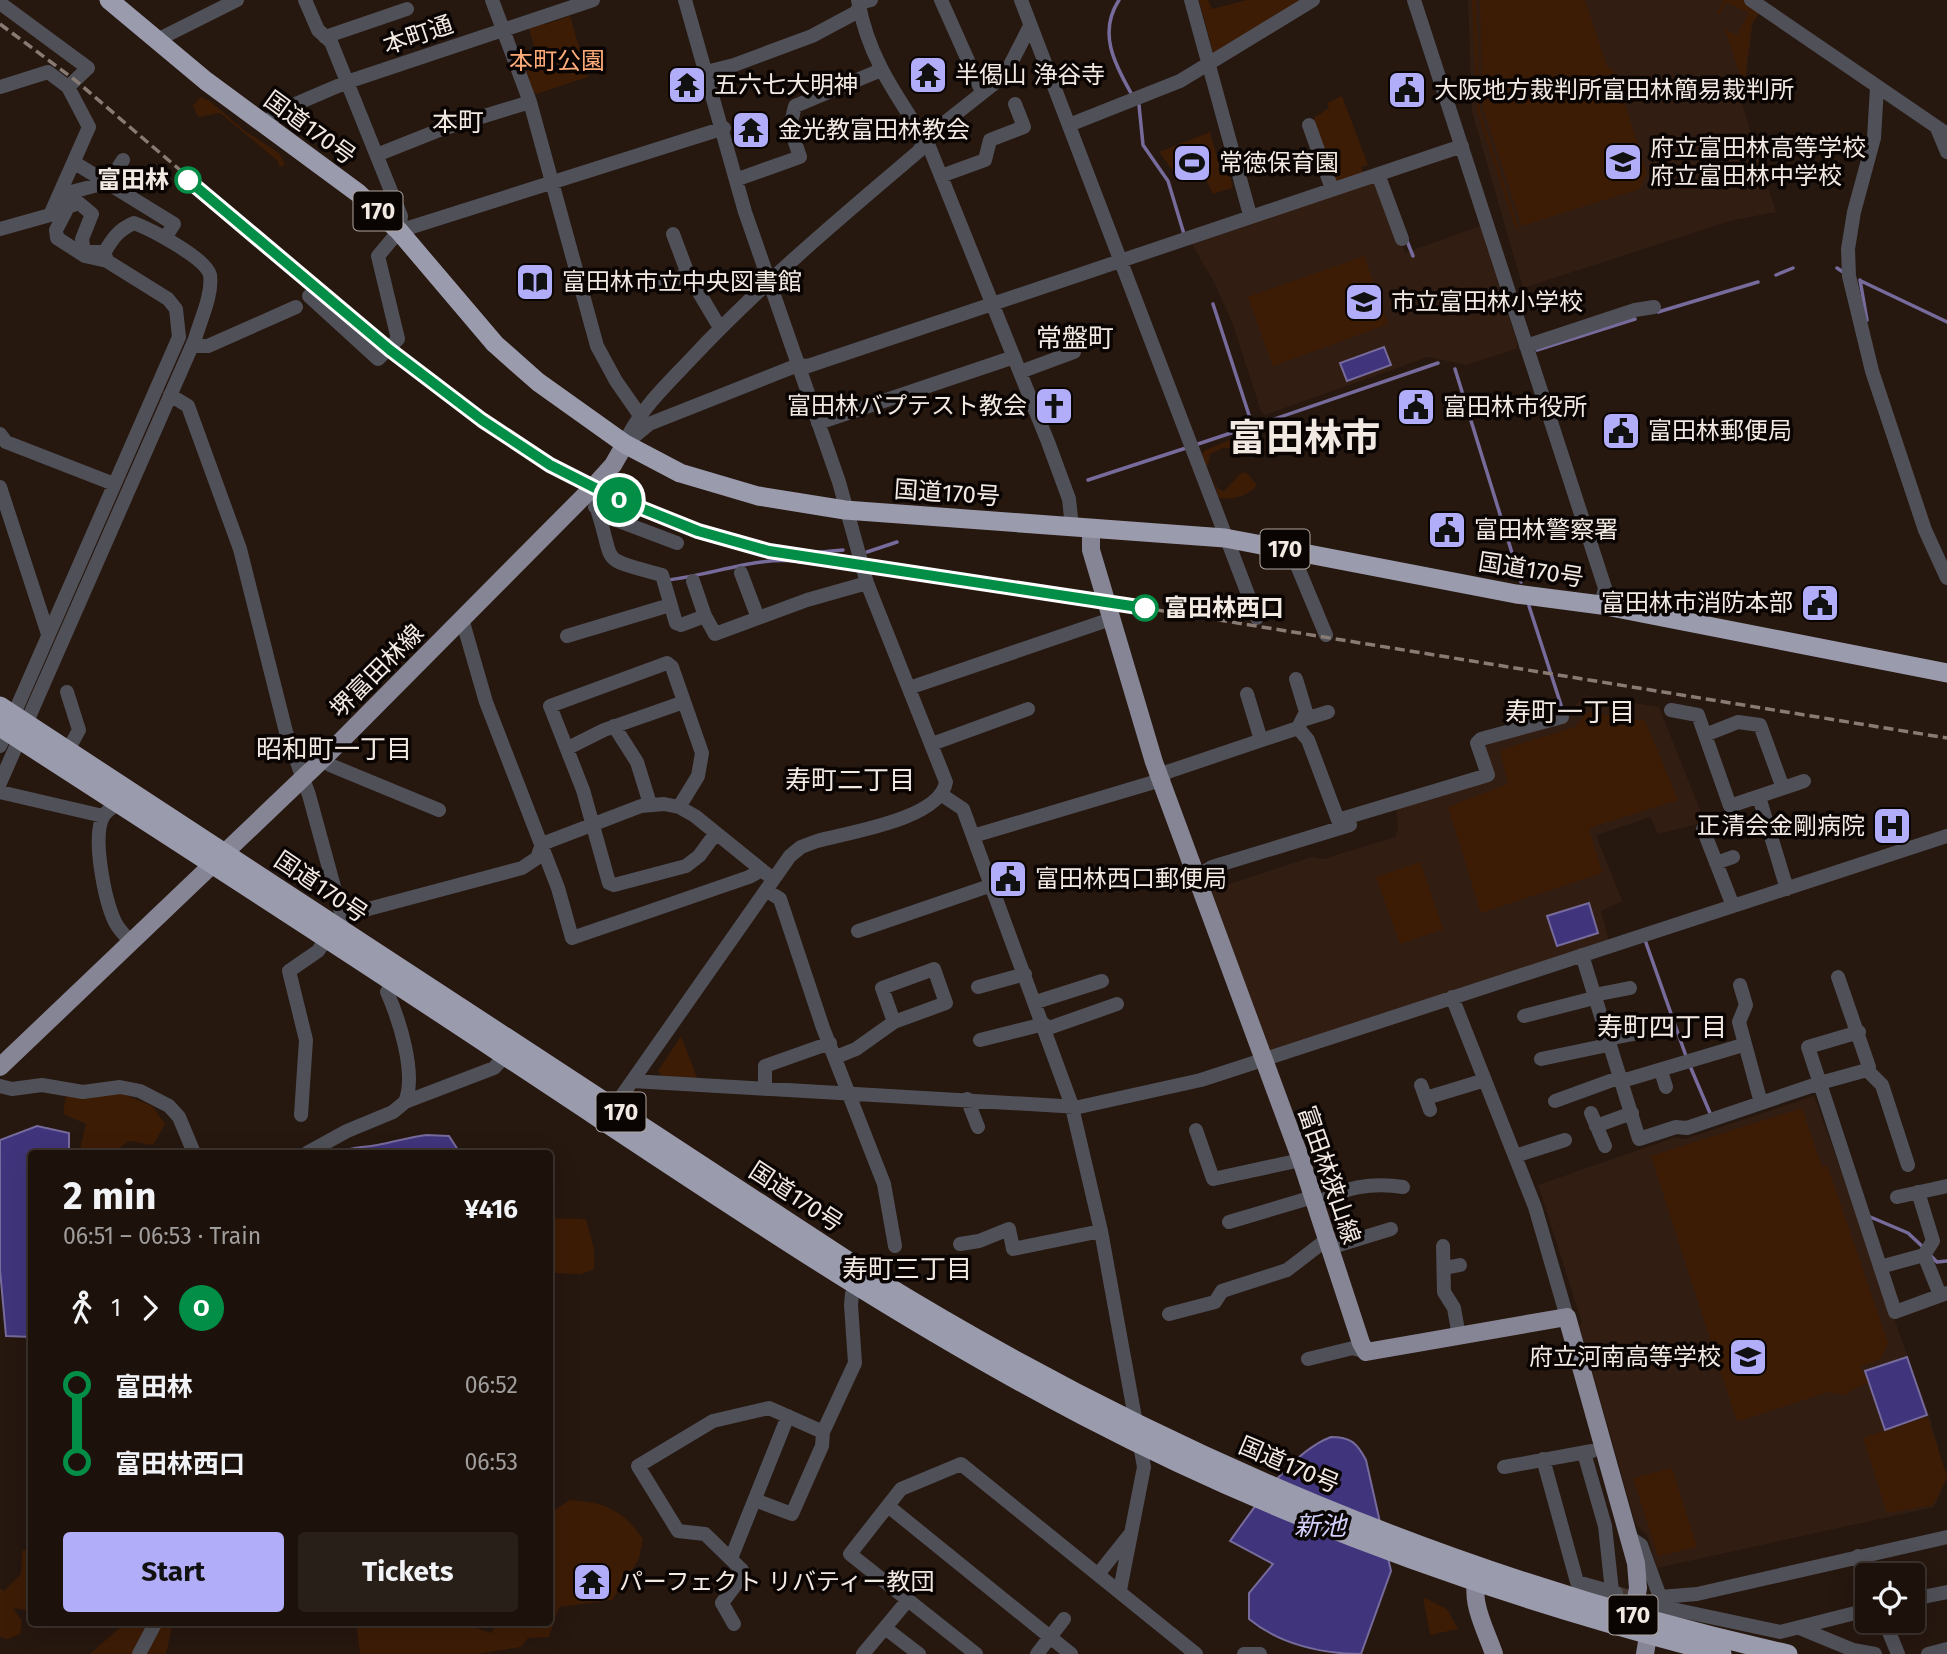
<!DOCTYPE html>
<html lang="en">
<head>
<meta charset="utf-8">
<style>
	body { margin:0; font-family:"Fira Sans","Noto Sans JP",sans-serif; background:#291f19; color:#f1f3f6; height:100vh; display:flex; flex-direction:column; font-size:26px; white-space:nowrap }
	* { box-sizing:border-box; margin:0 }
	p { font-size:23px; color:#a09d9d }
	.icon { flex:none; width:38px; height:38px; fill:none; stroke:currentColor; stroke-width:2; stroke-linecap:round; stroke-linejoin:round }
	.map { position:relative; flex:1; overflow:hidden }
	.side { position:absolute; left:28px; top:1150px; width:525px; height:476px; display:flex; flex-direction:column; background:#1c110b; border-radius:7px; box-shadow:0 7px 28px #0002,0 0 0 2px #3a312c }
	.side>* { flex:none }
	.badge { padding:0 14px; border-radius:23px; font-size:24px; line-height:46px }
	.fabs { position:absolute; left:1855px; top:1563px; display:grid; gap:14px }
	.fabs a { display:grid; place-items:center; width:70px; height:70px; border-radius:7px; background:#1c110b; box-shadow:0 7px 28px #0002,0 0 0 2px #3a312c; font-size:35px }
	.map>.badge { position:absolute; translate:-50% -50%; box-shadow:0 0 0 4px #fff }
	.legs { display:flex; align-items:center; gap:10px; height:77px; padding:0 35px; font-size:23px }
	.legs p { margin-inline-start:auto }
	.overview { display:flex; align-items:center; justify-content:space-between; height:119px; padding:0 35px }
	h1 { font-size:38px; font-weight:700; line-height:52px }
	.cta { display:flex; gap:14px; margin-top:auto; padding:14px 35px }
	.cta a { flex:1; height:80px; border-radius:7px; background:#b2adf9; color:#111; font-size:28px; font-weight:700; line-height:80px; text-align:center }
	.cta a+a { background:#291f19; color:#f1f3f6 }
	ul { padding:0 35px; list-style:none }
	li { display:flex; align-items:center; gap:24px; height:77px; font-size:26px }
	li i { display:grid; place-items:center; width:10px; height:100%; margin:0 9px; background:currentColor }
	li i::after { content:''; width:18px; height:18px; margin:-9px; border:5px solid; border-radius:50%; background:#1c110b }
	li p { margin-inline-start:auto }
	li:first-child i { background:linear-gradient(#0000 50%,currentColor 0) }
	li:last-child i { background:linear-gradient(currentColor 50%,#0000 0) }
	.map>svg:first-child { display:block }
</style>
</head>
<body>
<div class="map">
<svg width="1947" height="1654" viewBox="0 0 1947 1654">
	<rect width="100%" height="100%" fill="#26170f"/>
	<!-- built -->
	<path fill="#321d12" d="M1468,0H1744L1760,13L1753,22L1742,104L1776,212L1730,221L1523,288L1472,112Z
		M1379,178L1405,253L1480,226L1518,345L1516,349L1466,365L1428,357L1265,415L1261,411L1232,322L1214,282L1190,241Z
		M1584,695L1659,707L1705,822L1658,834L1650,817L1596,835L1622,901L1601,911L1609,941L1269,1050L1211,890L1312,857L1323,859L1395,837L1398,828L1396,807L1494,775L1485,747L1492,740L1563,721Z
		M1814,1096L1929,1415L1947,1479L1934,1507L1657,1568L1647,1535L1636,1525L1579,1325L1582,1323L1538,1185L1676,1137L1685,1139Z"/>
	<!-- green -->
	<path fill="#3d1c06" d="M1199,0H1208L1212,9L1247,0H1303L1219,53L1213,52Z
		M1472,0H1476L1480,111L1519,229L1516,230L1477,112Z
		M1480,0H1585L1607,66L1615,73L1647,173L1639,189L1522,226L1483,108Z
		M1724,0H1744L1760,13L1752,22L1744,86L1725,29L1737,35L1749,13L1726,2L1719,15L1717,13Z
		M570,16L588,77L537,94L531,91L519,55L535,49L528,26L543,21L544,25Z
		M1342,96L1368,165L1361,167L1363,172L1334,182L1313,125L1315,117L1329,108L1327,103Z
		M200,97L210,101L245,131L279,153L285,165L279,167L278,161L220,113L198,117L193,106Z
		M1210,132L1219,164L1229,161L1232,188L1213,194L1204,176L1182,183L1159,152Z
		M1364,256L1388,324L1273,366L1248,297Z
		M1240,435L1246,436V445L1241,448H1223L1210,454L1208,466L1203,461L1202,453L1206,450Z
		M1246,472L1257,485C1248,496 1234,500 1219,498L1212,477L1218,489L1224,491L1240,474Z
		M1587,712L1645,721L1678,800L1589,828L1602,873L1481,913L1448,807L1508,784L1500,750L1575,727Z
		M1420,862L1443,929L1400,944L1376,877Z
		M681,1036L698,1080L663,1078L658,1071Z
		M123,1094L152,1106L165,1124L153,1145L129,1141L113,1153H79L86,1124L63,1114L66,1096Z
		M1802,1108L1822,1167L1827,1165L1888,1343L1881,1359L1860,1367L1869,1383L1853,1389L1846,1395L1828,1392L1740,1421L1736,1419L1651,1156Z
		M550,1218L586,1219L594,1249V1269L582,1274L550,1273Z
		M1927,1417L1947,1476L1933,1505L1887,1513L1863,1438Z
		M1672,1468L1697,1547L1658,1556L1633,1478Z
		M570,1500C607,1503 621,1509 643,1539L639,1559L612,1600L559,1607L549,1637L528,1638L521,1647L477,1654H360L356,1622H459L491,1633L498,1622H550V1513Z
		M31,1549V1604L25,1610L13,1608L22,1621L20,1634L8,1639L0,1637V1589L4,1591L21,1574L22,1551Z
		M1423,1597L1447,1609L1458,1629L1430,1635Z
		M126,1622H173L166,1654H90Z"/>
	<!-- water -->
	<path fill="#40357c" stroke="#766b9b" stroke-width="2" d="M1384,347L1391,365L1347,381L1340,363Z
		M1589,903L1598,933L1557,946L1547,916Z
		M37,1126L69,1133V1153H32V1337L6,1336L0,1270V1140Z
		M427,1135L449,1136L460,1153H337C353,1146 365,1148 382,1144C397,1141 411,1137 427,1135Z
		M1907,1357L1927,1415L1885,1430L1865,1371Z
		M1331,1437C1351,1437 1357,1443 1366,1460L1391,1571L1361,1654C1322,1654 1279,1644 1249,1619V1593L1273,1564L1230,1541C1255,1506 1291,1452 1331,1437Z"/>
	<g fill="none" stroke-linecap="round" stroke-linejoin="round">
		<!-- stream -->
		<path stroke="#766b9b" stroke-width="3.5" d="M1119,0C1098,32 1114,63 1131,93
			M1139,105L1143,145L1168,181L1184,234
			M1407,241L1413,256
			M1837,268L1843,272
			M1776,275L1793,268
			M1860,280L1867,320
			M1861,281L1947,322
			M1213,304L1250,418
			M1658,312L1758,282
			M1537,350L1635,319
			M1455,369L1521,582
			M1251,427L1438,363
			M1195,445L1246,428
			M1088,480L1186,448
			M867,552L897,542
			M811,553L843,550
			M666,580C711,576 757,555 801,562
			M1529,606L1561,705
			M1645,940L1686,1056
			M1690,1066L1710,1113
			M1868,1216L1908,1233L1924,1248
			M1929,1254L1937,1262L1947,1261"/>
		<!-- minor-tunnel -->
		<path stroke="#45362f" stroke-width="14" stroke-dasharray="14 7" stroke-linecap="butt" d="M1616,1593L1663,1607"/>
		<!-- minor -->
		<path stroke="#505058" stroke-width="14" d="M305,0L318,30L331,42L401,216L399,231L378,256L398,339L378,359L309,296
			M492,0L530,102L597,346L616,381L639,414
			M858,0C868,58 897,96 928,144L1048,442L1069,499L1072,527
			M941,0L982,92
			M1021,0L1257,618
			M1191,0L1250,215
			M1414,0L1605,588L1601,605
			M1751,0L1947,134
			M0,3L88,68L68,87
			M325,37L407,9
			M157,40L237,0
			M706,72L734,65L812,36L855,13L863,2L871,0
			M0,87L48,72L68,87L89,127L50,215L0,229
			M1877,87L1874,138L1854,212L1848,249L1849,276L1872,371L1925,530L1947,578
			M262,124L291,106L347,82L593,0
			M1069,125L1180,81L1313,0
			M1309,125L1332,189
			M1937,128L1947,152
			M379,154L442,129L530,102
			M75,163L174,224L165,238
			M1378,174L1402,239
			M941,176L985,160L990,140L1024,127L1015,104
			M738,179L800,157L790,127L795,106L881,70
			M60,195L109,182L123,160
			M399,231L724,128
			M673,234L688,274L720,328
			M663,284L688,274
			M192,346H208L296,307
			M1526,346L1635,310L1654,307
			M1020,372L1074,352
			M170,395L188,406L240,549L286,732L309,795L342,916
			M818,423L1014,357
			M0,434L6,442L114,484
			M628,436C643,407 666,385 689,361C760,285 840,218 919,151L929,135L1005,75L1029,28
			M625,444L649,424L798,365L808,366C1026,292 1244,219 1462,146
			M0,487L48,634
			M595,507L616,520L677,543
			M597,509C616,567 597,557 662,575L676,623L681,625L705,616
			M1291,551L1326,635
			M741,573L758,618
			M693,581L705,616L715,634L807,600L867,583
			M462,619L486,702L558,888L572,938L749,877L762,870
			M567,636L670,605
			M909,688L1111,619
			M67,692L79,730L68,750
			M1247,694L1261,740
			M1671,710L1698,715L1730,806L1804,781
			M1302,720L1328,712
			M614,726L637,762L650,804
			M1298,728L1308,740L1338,820L1488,775L1477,743L1481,739L1562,717
			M1705,735L1738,722L1760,725L1783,788
			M932,744L1028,709
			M0,746L179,337L176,309L168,299L107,261L85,256L57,238L56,230L68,207L79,203L92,214L82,239L84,252H105
			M568,748L604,730L684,702
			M325,757L330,765L439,810
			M0,783L195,339C200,321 213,294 210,275C206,258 150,229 134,223C118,230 113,238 104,253L107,260
			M0,792L103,816
			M942,795L963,809L1071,1103L1101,1231L1144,1467L1120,1590
			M1759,797L1787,889
			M117,804C113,807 107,811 104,815C91,835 105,901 115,922C119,930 126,937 132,943
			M679,807L698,776L702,753L672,667L667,663L550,706L583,790L609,883L614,885L686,866L699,856L716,833
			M1703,829L1733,906
			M973,836L1161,780L1167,772L1298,728L1306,712L1296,679
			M1716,863L1733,857
			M1197,876L1212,867L1350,825
			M766,890L780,899L823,1028L884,1184L895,1246
			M337,922L342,916L522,868L537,858L542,844L641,806L664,804L679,807L695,816L768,875
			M858,931L992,885
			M1582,955L1639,1139L1676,1127L1687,1128L1820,1083L1867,1070L1869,1067L1838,977
			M399,974L387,992C399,1019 417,1074 405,1102
			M1740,985L1746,1005L1739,1022L1761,1103
			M978,987L1025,974
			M1594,995L1630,988
			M1452,997L1535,1207L1567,1317
			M1036,1002L1102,981
			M1524,1016L1594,998
			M1046,1029L1117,1004
			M1859,1032L1808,1047L1895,1312L1947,1293
			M1606,1039L1669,1027
			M980,1040L1044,1024
			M836,1057L856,1049L894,1022L946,1003L934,969L882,988L894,1022
			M1541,1059L1608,1045
			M1867,1070L1882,1085L1908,1165
			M1661,1071L1666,1087
			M632,1081L1079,1107L1201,1080L1947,836
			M1622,1081L1743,1045
			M1421,1085L1430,1110
			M0,1086L12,1089L42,1085L83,1092L120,1087L140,1091L169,1106L179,1117L194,1153
			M765,1089V1066L830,1043
			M1426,1098L1485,1080
			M967,1099L978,1127
			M1555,1101L1621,1077
			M1591,1113L1605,1146
			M609,1114L790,856L801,847L817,841C850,832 940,819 946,782L867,583L839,482L745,212L685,0
			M301,1115L306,1040L289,971L318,951L326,939
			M1596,1126L1632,1113
			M1196,1130L1213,1179L1301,1160
			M307,1153L347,1131L393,1112L405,1102L494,1068L505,1056
			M1515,1156L1565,1140
			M1918,1192L1933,1241L1924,1255
			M1897,1197L1947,1186
			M1316,1205C1340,1187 1374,1182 1403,1187
			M1229,1222L1313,1197
			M960,1244L979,1241L1009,1229L1013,1249L1101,1231
			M1443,1246L1444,1292L1454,1308L1459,1336
			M1329,1248L1391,1229
			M1924,1255L1940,1295
			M1880,1267L1924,1255
			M1445,1268L1460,1265
			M1169,1314L1215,1302L1222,1291L1287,1270L1326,1240
			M1308,1359L1353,1348L1366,1352
			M1584,1453L1605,1526L1612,1591
			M1543,1459L1577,1582L1616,1593
			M1504,1467L1592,1451
			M755,1500L792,1514L822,1446L823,1432L855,1363L851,1305L852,1294L862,1280
			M888,1506L1071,1654
			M1629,1537L1641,1545L1660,1597L1697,1594L1947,1537
			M732,1556L788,1416
			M1858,1556L1867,1580
			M1099,1573L1131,1533
			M1913,1599L1947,1592
			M1663,1607L1780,1632L1867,1610
			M1884,1620L1898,1654
			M734,1624L722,1603L740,1579L742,1570L705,1534L678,1531L638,1466L713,1421L769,1408L823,1432
			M885,1628L919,1654
			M1802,1629L1853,1650L1875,1654
			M139,1654L156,1622
			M863,1654L908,1600
			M976,1654L850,1554L901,1489L961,1464L1196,1654
			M1037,1654L1064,1619
			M1244,1654H1260
			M1928,1654L1947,1649"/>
		<!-- major -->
		<path stroke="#868595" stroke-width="18" d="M1091,529V550L1154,762L1301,1160L1361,1343L1366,1352L1567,1317L1636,1563L1638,1588L1633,1615
			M0,1067L325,757L593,487L613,465L625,444
			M1479,1570C1468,1600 1484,1625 1494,1654
			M1645,1654L1648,1636"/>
		<!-- highway -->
		<path stroke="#9b9bae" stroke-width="19" d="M109,0L206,81L358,193L399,231L495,344L538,382L625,444L680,473L758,496L845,510L1225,538L1516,594L1601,605L1947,673
			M0,706L874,1278C1155,1451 1466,1583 1788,1654
			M0,727C169,836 338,945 505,1056C695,1181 882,1311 1084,1416C1287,1522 1501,1598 1722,1654"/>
		<!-- rail -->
		<path stroke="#887b74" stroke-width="3.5" stroke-dasharray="10 5" stroke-linecap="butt" d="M0,24L75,80L390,350L482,420L550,465L611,496L672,521L725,539L793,556L1145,608L1947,738"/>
	</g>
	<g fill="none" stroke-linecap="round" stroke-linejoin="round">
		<defs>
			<path id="line-1" d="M188,180L390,350L482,420L550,465L611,496L698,531L769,551L1145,608"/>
		</defs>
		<!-- line-1 casing -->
		<use href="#line-1" stroke="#fff" stroke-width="16"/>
		<!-- line-1 -->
		<use href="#line-1" stroke="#028e46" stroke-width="10"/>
	</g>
	<!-- icons -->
	<defs>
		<symbol id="temple-square" viewBox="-11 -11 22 22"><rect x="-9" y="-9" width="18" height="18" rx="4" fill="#b2adf9" stroke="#0a0503"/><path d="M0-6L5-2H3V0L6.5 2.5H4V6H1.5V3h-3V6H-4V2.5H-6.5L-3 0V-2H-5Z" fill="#111"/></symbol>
		<symbol id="civic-square" viewBox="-11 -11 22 22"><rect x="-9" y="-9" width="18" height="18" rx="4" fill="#b2adf9" stroke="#0a0503"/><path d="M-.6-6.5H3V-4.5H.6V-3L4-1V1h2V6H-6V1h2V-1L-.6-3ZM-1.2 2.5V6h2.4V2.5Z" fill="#111"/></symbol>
		<symbol id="school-square" viewBox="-11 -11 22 22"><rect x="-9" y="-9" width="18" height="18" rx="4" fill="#b2adf9" stroke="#0a0503"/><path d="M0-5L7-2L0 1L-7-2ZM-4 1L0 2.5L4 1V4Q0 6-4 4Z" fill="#111"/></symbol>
		<symbol id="stadium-square" viewBox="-11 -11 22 22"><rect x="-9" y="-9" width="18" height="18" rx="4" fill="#b2adf9" stroke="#0a0503"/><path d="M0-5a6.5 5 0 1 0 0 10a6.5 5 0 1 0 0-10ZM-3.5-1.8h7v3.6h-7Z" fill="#111"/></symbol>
		<symbol id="library-square" viewBox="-11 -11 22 22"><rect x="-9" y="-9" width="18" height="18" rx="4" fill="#b2adf9" stroke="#0a0503"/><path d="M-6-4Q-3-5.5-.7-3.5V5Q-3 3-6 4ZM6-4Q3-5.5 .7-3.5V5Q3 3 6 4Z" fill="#111"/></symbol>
		<symbol id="church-square" viewBox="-11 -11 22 22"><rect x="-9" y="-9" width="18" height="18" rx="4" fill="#b2adf9" stroke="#0a0503"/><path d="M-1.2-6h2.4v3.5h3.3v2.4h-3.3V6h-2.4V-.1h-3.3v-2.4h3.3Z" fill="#111"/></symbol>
		<symbol id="hospital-square" viewBox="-11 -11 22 22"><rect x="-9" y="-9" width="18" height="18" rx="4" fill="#b2adf9" stroke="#0a0503"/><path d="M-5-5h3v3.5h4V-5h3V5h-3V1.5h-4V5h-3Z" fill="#111"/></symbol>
	</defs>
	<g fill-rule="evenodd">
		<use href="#temple-square" x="906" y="53" width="44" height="44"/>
		<use href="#temple-square" x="665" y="63" width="44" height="44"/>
		<use href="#civic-square" x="1385" y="68" width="44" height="44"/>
		<use href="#temple-square" x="729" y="108" width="44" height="44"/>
		<use href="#school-square" x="1601" y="140" width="44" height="44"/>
		<use href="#stadium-square" x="1170" y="141" width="44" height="44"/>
		<use href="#library-square" x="513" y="260" width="44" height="44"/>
		<use href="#school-square" x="1342" y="280" width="44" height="44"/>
		<use href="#church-square" x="1032" y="384" width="44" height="44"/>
		<use href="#civic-square" x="1394" y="385" width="44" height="44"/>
		<use href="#civic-square" x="1599" y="409" width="44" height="44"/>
		<use href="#civic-square" x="1425" y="508" width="44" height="44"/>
		<use href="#civic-square" x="1798" y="581" width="44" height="44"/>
		<use href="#hospital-square" x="1870" y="804" width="44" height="44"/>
		<use href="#civic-square" x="986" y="857" width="44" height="44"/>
		<use href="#school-square" x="1726" y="1335" width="44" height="44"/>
		<use href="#temple-square" x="570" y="1560" width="44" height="44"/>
	</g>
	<!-- markers -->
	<g fill="#fff" stroke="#028e46" stroke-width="3.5">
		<circle cx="188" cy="180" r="12"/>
		<circle cx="1145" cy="608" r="12"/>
	</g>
	<g text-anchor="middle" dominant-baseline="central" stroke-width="7" stroke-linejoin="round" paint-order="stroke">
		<!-- shield labels -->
		<g fill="#0a0503" stroke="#ada5a0" stroke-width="2">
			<rect x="353.5" y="191.5" width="49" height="39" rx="5"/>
			<rect x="1260.5" y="529.5" width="49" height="39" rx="5"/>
			<rect x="596.5" y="1092.5" width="49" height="39" rx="5"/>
			<rect x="1608.5" y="1595.5" width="49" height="39" rx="5"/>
		</g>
		<g font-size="23" font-weight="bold" fill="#f3e9e3">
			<text x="378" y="211">170</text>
			<text x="1285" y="549">170</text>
			<text x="621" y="1112">170</text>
			<text x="1633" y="1615">170</text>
		</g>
		<!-- street labels -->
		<g font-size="24" fill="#f3e9e3" stroke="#0a0503">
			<text transform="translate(418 35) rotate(-19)">本町通</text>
			<text transform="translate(310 128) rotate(36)">国道170号</text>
			<text transform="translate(947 493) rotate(4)">国道170号</text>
			<text transform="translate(1531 570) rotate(9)">国道170号</text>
			<text transform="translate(377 671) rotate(-45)">堺富田林線</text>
			<text transform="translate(321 887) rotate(34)">国道170号</text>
			<text transform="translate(1329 1175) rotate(71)">富田林狭山線</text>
			<text transform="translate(796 1197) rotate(33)">国道170号</text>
			<text transform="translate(1289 1465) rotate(23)">国道170号</text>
		</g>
		<!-- park labels -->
		<g font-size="24" fill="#feab7a" stroke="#0a0503">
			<text x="557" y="61">本町公園</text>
		</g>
		<!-- poi labels -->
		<g font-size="24" fill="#f3e9e3" stroke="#0a0503" text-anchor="start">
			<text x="955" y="75">半偈山 浄谷寺</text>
			<text x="714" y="85">五六七大明神</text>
			<text x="1434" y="90">大阪地方裁判所富田林簡易裁判所</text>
			<text x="778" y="130">金光教富田林教会</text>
			<text x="1650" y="148">府立富田林高等学校<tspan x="1650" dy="28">府立富田林中学校</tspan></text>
			<text x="1219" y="163">常徳保育園</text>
			<text x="562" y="282">富田林市立中央図書館</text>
			<text x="1391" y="302">市立富田林小学校</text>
			<text x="1027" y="406" text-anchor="end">富田林バプテスト教会</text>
			<text x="1443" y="407">富田林市役所</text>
			<text x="1648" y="431">富田林郵便局</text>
			<text x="1474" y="530">富田林警察署</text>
			<text x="1793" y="603" text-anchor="end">富田林市消防本部</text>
			<text x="1865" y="826" text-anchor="end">正清会金剛病院</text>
			<text x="1035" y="879">富田林西口郵便局</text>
			<text x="1721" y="1357" text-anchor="end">府立河南高等学校</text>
			<text x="619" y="1582">パーフェクト リバティー教団</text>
		</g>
		<!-- stop labels -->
		<g font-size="24" font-weight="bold" fill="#f3e9e3" stroke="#0a0503" text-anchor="end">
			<text x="169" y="180">富田林</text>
			<text x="1164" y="608" text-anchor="start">富田林西口</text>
		</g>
		<!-- neighbourhood labels -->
		<g font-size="26" fill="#f3e9e3" stroke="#0a0503">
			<text x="458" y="122">本町</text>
			<text x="1075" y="338">常盤町</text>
			<text x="1570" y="712">寿町一丁目</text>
			<text x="334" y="749">昭和町一丁目</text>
			<text x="850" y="780">寿町二丁目</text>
			<text x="1662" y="1027">寿町四丁目</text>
			<text x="907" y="1269">寿町三丁目</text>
		</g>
		<!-- water labels -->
		<g font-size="26" font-style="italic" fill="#d3d1fc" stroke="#0a0503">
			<text x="1320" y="1526">新池</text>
		</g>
		<!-- town labels -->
		<g font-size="38" font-weight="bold" fill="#f3e9e3" stroke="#0a0503">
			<text x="1304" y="438">富田林市</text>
		</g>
	</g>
</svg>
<div class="fabs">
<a><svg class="icon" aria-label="locate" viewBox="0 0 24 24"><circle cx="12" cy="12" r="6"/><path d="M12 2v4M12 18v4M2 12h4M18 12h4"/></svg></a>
</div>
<b class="badge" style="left:619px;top:500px;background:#028e46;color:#fff">O</b>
<section class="side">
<div class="overview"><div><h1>2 min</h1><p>06:51 – 06:53 · Train</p></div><b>¥416</b></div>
<div class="legs"><svg class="icon" aria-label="walk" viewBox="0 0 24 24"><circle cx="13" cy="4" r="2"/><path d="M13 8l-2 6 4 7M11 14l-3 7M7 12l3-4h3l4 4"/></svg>1<svg class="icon" aria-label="forward" viewBox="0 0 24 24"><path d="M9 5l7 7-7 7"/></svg><b class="badge" style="background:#028e46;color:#fff">O</b></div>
<ul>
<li><i style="color:#028e46"></i><b>富田林</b><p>06:52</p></li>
<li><i style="color:#028e46"></i><b>富田林西口</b><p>06:53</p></li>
</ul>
<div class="cta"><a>Start</a><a>Tickets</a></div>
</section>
</div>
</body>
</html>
